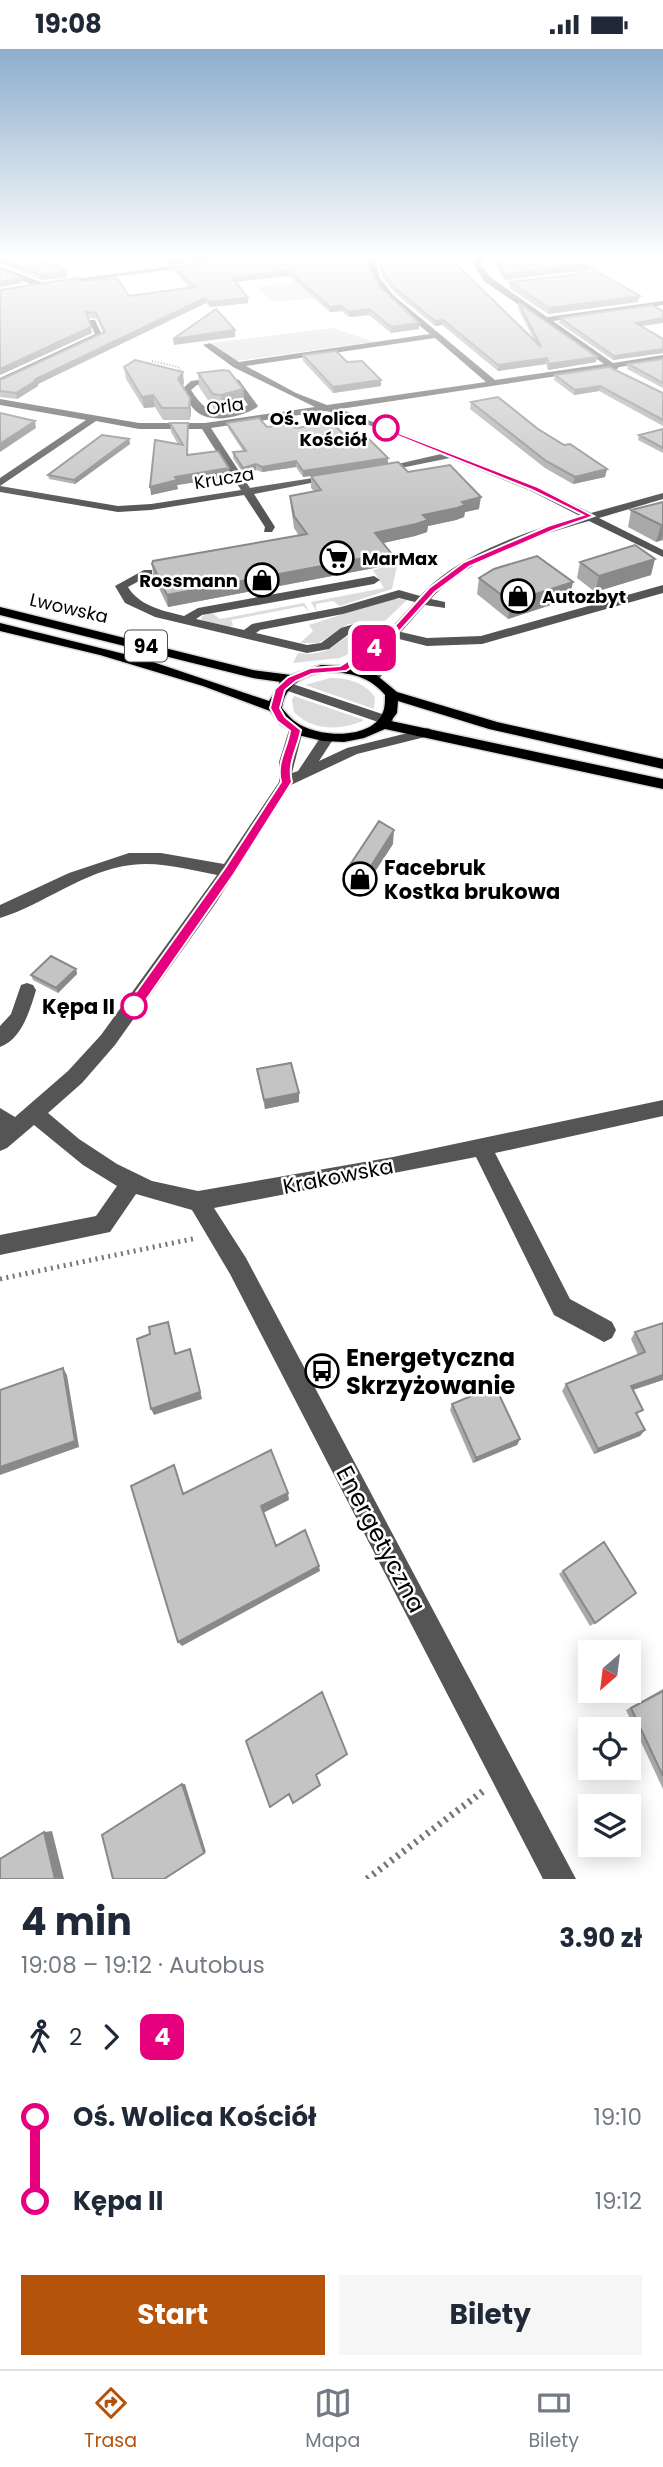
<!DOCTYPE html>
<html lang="pl">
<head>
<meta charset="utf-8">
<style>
	body { margin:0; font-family:Poppins,sans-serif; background:#f6f6f7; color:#1f2937; height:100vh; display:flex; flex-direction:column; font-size:26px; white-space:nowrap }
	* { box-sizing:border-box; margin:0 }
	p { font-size:23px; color:#747a83 }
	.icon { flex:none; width:38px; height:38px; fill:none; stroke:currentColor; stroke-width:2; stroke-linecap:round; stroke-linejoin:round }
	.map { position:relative; height:1830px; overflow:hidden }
	.details { display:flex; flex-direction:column; background:#fff; flex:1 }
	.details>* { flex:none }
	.badge { padding:0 14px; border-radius:10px; font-size:24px; line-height:46px }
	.needle { width:46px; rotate:208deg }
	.buttons { position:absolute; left:578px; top:1591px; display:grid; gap:14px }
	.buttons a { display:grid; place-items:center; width:63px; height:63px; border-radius:0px; background:#fff; box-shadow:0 4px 18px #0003; font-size:35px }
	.map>.badge { position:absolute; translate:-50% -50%; box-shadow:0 0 0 4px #fff }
	.legs { display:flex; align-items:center; gap:10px; height:77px; padding:0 21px; font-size:23px }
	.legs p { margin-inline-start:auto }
	.headline { display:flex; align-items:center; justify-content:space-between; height:119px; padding:0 21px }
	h1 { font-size:38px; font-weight:700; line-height:52px }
	.cta { display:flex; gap:14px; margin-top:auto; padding:14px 21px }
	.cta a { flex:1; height:80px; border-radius:0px; background:#b45309; color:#fff; font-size:28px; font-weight:700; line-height:80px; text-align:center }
	.cta a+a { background:#f6f6f7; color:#1f2937 }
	ul { padding:0 21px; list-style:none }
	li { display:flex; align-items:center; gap:24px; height:84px; font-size:26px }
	li i { display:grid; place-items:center; width:10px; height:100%; margin:0 9px; background:currentColor }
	li i::after { content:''; width:18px; height:18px; margin:-9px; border:5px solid; border-radius:50%; background:#fff }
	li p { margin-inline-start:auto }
	li:first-child i { background:linear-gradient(#0000 50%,currentColor 0) }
	li:last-child i { background:linear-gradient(currentColor 50%,#0000 0) }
	.status { display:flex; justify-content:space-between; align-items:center; height:49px; padding:0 35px; background:#fff; direction:ltr }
	.status svg { height:19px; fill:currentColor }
	.dock { display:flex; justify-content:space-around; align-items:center; height:98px; border-top:2px solid #e0e1e3; background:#fff; font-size:19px; color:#747a83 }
	.dock a { display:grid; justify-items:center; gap:4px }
	.dock .selected { color:#b45309 }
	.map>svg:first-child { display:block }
</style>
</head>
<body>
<div class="status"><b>19:08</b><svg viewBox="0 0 49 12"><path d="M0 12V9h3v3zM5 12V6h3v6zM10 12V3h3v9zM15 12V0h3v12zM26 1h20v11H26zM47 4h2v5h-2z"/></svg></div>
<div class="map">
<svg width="663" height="1830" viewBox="0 0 663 1830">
	<rect width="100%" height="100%" fill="#fff"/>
	<!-- green -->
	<path fill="#dcdcdc" d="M312,230L328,248L272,253L257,238Z
		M333,279L374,293L235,312L212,297V294Z
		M368,487L397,517L392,540L340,557L333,552L316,555V562L311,553L384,539L373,521L391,516Z
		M393,549L407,551L383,574L348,575L319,594H300L313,582L309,576Z
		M304,554L310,563L303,557L231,571L233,576L230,578L201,571L202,567L212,564L220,570Z
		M367,582L371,586L353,603L340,609L293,614L298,604C337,610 340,581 367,582Z
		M330,629C348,629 364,633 375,648L374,660L305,636Z
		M294,647L364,671C341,682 312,682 294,663L292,651Z"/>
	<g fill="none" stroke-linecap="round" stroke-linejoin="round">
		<defs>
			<path id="major" d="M0,558L253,621L291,626L321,616L351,617L374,624L397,643L497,673L663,710V720L489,680L398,652L397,664L391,672L663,730V740L385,680L364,689L344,693L323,692L298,686L281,676L270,662L203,637L100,606L0,582V574L144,610L269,652L281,633L253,629L0,566ZM331,623C353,624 371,629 385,646C385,651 385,659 383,663C373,689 328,688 307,679C296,675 289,668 282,659C285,634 308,624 331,623Z"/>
		</defs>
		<!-- major casing -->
		<use href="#major" stroke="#dbdbdb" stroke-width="3"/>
		<!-- path-far2 -->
		<path stroke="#777" stroke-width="2" stroke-dasharray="1 2" stroke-linecap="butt" d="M152,312L178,318L183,324"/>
		<!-- path-far1 -->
		<path stroke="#777" stroke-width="5" stroke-dasharray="2 4.5" stroke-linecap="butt" d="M0,1230L197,1189"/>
		<!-- path -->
		<path stroke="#777" stroke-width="7" stroke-dasharray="2.5 5" stroke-linecap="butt" d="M367,1830L486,1740"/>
		<!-- minor -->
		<path fill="#555" fill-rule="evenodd" d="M368,207H374L380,229L393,246L495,331L604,315L484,232L474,217L476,207H482V217L490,228L547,268L663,252V256L553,272L613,314L663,306V312L619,318L615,322L610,319L340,360L539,438L591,464L663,444V450L599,469L663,501V508L589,472C539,486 466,510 431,550L445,553V559L425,556L401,583L427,589L481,587L663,536V544L482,595L427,597L395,589C385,602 391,625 374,633L367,629L377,604L348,623L343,624L336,620L384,586L361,581L349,585L329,600L307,604L155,568L125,554L115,537L144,521H152V525L128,538C139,557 164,562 184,567L198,559L374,527L380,531L374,535L202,566L196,570L244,581L252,575L341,558L399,541L420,547C458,505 527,482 580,467L531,442L450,409L376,424V420L441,405L344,366L326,362L211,379L250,439L332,426L337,429L254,445L275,478L272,483H264L265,478L244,446L151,461L118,463L0,443V429L86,371L0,356V350L139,374H205L315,358L233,318L203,296L210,294L239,313L430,285C404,264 370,243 368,207ZM435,289L486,333L327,356L296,344L246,317ZM96,372L139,380H202L241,441L151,455L118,457L0,437ZM399,549L415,553L390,580L360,573L341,579L321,594L307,596L256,584L260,581L343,565Z
			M198,214L200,217L55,235L51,233Z
			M0,217L43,234L44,236L37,238L0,222Z
			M89,271H95L103,288L0,335V329L95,285Z
			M224,327L239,331L258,357L256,359C241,368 212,375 197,363C190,358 186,347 182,340L191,332ZM224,333L233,335L248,356C220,370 207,366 191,341L197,336Z
			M284,632L391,668L393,671L391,674H381L279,639V633Z
			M296,677L303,681L292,724L298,722L322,686L327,685L334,689L319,712L347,699L428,679L435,683L433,686L357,705L291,736L216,854L115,996L82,1034L48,1064L79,1090L117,1115L152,1132L198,1142L393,1108L663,1051V1067L495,1104L570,1250L612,1273L616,1281L612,1289L604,1293L554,1266L476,1108L214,1159L246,1209L576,1830H543L230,1225L192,1161L136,1145L110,1183L0,1206V1186L96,1167L117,1137L83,1116L34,1076L7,1099L0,1102V1059L15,1068L68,1022L101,986L217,826C190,821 160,812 131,816C85,821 43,856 0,869V856L69,824L129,804H161L224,815L279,733V713L289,681Z
			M27,934L33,936L36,941C30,961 22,990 0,998V977L11,965L21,936Z"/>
		<!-- major -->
		<use href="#major" fill="#000" fill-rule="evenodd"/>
	</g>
	<!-- wall -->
	<path fill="#a9a9a9" d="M0,207L46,215L67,228L41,231L0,215Z
		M153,207H243L167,216L162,211H157Z
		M376,207H455L454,214L534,291L518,259L519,254L596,313L548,321L546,315L498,322L442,276L435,277L395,244L382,228Z
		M496,207L582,214L638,253L548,265L509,239L510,233L580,225L583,222L504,231L495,213Z
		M368,216L380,238L419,274V280L391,284L369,266L349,268L341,262L330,263L289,227L236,233L248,249V254L210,258L206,254L38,335V337L17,350L0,348V331L103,284L97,270L88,269L92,284L0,326V241L80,232L129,247L190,239L174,223L173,218Z
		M560,269L641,277L663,290V304L613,311L559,274Z
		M303,306L347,313L381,337L333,344L303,312Z
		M663,310V339L627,320L628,315Z
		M124,318L184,334L183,337L191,361L190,371H163L155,358L144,359L126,330Z
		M198,324L243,340L244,355L222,361L214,360L199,338Z
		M555,326L663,344V377L599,342L574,346L554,331Z
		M471,353L538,380L607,420L605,428L573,435L545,419L470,360Z
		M170,374H188V406L229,419V428L177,436L178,440L151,446L178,395L171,383Z
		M227,374L267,378L296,379L352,393L388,409V415L303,428L296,418L262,423L256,421L243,424L233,409V403L243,402L228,379Z
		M663,380V404L638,391L639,386Z
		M129,390L130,395L75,435L49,430L48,426Z
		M408,423L479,460L465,463L464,468L456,471L428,477L427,483L415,487L383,494L391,504L390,516L168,558L153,527L152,515L299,487L294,479L291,458L290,447L314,442L311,439V427Z
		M663,453V492L662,491L656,493L628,478L631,461Z
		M580,513L651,526L595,543L577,529Z
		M479,529L569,550L508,570L477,545Z
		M393,795L361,844L343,838L344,825Z
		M76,920L77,925L58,944L33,931L31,926Z
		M257,1020L299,1053L265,1060Z
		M663,1274V1331L633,1341L638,1367L645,1381L640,1387L594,1405L562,1342L566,1335L638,1306L631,1290L635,1283Z
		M452,1355L520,1390L517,1396L473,1414L450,1361Z
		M563,1522L595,1574L590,1577L559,1525Z
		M663,1640V1740L626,1661Z"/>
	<!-- shaded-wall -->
	<path fill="#898989" d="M157,207H161L162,211H157Z
		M201,207H243L167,216V211Z
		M583,216L582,221L504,231L505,225Z
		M289,222V227L232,233V228Z
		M66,223L67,228L41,231L40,226Z
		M22,229L23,234L0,238V233Z
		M640,247L638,253L548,265L549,259Z
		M205,249L206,254L38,335V337L17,350L16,344L34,331Z
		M248,249V254L210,258L209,253Z
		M341,257V262L330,263V258Z
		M369,260V266L349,268V263Z
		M663,269V274L635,278L636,274Z
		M443,271L442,276L435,277V272Z
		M419,274V280L391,284V278Z
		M91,278L92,284L0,326V320Z
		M235,281V288L174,296L173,290Z
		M663,300V304L613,311L614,307Z
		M597,308L596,313L548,321L549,315Z
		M547,309L546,315L498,322V316Z
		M183,323L184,334L180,341L178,330Z
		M381,331V337L333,344V338Z
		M600,337L599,342L574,346L575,341Z
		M243,340L244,355L222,361L221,346Z
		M153,346L155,358L144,359L142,348Z
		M190,349L191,361L190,371L189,359Z
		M35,372L36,379L0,403V395Z
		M129,390L130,395L75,435L74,431Z
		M388,409V415L303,428V422Z
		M296,412V418L262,423V418Z
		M256,415V421L243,424V419Z
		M229,419V428L177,436L178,440L151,446L150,438L175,428Z
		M607,420L605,428L573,435L575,428Z
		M481,448L479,460L465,463L464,468L456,471L428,477L427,483L415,487L374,496L375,484L462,453Z
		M661,476H663V486L662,491L656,493Z
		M391,504L390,516L168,558L167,546Z
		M655,510L651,526L595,543L599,527Z
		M573,533L569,550L508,570L511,553Z
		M394,781L393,795L361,844L362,831Z
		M76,920L77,925L58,944L56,939Z
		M299,1044V1053L265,1060L264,1051Z
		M190,1300L202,1350L154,1366L151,1360Z
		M63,1319L67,1326L79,1398L0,1426V1418Z
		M663,1326V1331L626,1343L631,1337Z
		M645,1381L640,1387L594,1405L598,1400Z
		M520,1390L517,1396L473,1414L476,1409Z
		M288,1444L289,1451L263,1464L261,1457Z
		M319,1517L320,1522L182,1597L178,1593Z
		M182,1735H185L206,1803L164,1830Z
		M52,1782L64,1830H55L44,1783Z"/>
	<!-- building -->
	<path fill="#c4c4c4" stroke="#898989" stroke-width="2" d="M0,207H36L46,215L53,214L66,223L40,226L0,210Z
		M162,207H201L167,211Z
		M264,207H366L368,216L380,238L419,274L391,278L369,260L349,263L341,257L330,258L289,222L232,228L248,249L209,253L205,249L34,331H37L16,344L0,342V331L105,283L96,264L86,263L91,278L0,320V241L76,229L80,232L117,229L129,247L195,238L173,218Z
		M378,207H455L454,213L541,298L519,254L597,308L549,315L547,309L498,316L443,271L435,272L395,239L383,223Z
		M496,207H582V214L640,247L549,259L510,233L580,225L586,218L583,216L505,225Z
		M0,220L22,229L0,233Z
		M652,256L663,262V269L636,274L663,290V300L614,307L560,269Z
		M216,260L235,281L173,290Z
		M336,302L347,313L362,312L381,331L333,338L303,306Z
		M663,310V334L628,315Z
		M135,311L183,323L178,330L190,349L189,359H162L153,346L142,348L124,318Z
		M609,318L663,344V371L600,337L575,341L555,326Z
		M223,321L229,322L243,340L221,346L213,345L198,324Z
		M498,348L538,380L564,396L570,395L607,420L575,428L546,412L471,353Z
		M0,364L35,372L0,395Z
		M259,369L267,378L292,375L296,379L332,374L352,393L369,390L388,409L303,422L296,412L262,418L256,415L243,419L233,403L246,402L227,374Z
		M170,374H188L187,406L218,402L229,419L175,428L177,431L150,438L155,391L183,396Z
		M663,380V399L639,386Z
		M102,386L129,390L74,431L48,426Z
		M398,413L408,423L450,416L481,448L462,453L465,456L457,459L423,466L428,471L416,475L375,484L391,504L167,546L152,515L153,512L307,485L294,467L290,447L321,441L311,427Z
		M663,453V476H661L631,461Z
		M635,496L655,510L599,527L580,513Z
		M537,507L573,533L511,553L479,529L494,520Z
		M379,772L394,781L362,831L344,825Z
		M51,907L76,920L56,939L31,926Z
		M291,1014L299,1044L264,1051L257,1020Z
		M168,1273L175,1305L190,1300L200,1343L151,1360L137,1290L150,1285L149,1278Z
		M663,1274V1326L631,1337L643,1361L636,1364L645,1381L598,1400L566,1335L645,1303L635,1283Z
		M63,1319L75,1392L0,1418V1341Z
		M495,1337L520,1390L476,1409L452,1355Z
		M271,1401L288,1444L261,1457L276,1497L305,1481L319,1517L178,1593L131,1437L174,1416L183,1445Z
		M604,1493L636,1544L595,1574L563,1522Z
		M663,1642V1727L631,1659Z
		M322,1643L347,1705L316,1726L320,1736L293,1754L289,1745L270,1758L246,1692Z
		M182,1735L204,1804L164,1830H113L102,1786Z
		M44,1783L55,1830H0V1810Z"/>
	<!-- sky -->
	<linearGradient id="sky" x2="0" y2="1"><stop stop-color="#8cadcc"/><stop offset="0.45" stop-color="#fff"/><stop offset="1" stop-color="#fff" stop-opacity="0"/></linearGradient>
	<rect width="663" height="463" fill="url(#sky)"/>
	<!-- line-1 -->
	<path fill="#e6007e" stroke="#fff" stroke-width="2" d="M383,378L538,438L594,467L554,481L470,517L435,543L388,595L346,622L312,625L296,632L285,641L280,659L285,668L301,681C298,699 287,714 292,733L234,825L139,961H129V953L225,819L281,733C276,714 287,700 290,682L277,672L270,659L275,640L288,628L310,619L340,617L382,591L429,539L464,513L548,477L583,466L532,441L383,381Z"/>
	<!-- icons -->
	<defs>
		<symbol id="supermarket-ring" viewBox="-11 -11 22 22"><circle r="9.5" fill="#fff" stroke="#000" stroke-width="1.5"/><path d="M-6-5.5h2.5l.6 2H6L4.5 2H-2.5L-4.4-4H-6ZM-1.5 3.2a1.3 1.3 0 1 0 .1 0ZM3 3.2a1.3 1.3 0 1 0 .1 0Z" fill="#000"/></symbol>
		<symbol id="shop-ring" viewBox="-11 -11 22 22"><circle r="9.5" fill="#fff" stroke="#000" stroke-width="1.5"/><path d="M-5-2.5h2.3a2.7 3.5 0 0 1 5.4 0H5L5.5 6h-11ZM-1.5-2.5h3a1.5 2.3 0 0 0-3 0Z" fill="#000"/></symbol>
		<symbol id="bus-ring" viewBox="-11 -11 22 22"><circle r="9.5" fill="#fff" stroke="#000" stroke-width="1.5"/><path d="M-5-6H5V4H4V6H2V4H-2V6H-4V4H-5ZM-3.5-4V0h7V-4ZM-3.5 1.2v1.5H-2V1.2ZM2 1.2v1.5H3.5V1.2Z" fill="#000"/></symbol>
	</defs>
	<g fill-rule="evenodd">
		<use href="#supermarket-ring" x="318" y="490" width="38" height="38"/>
		<use href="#shop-ring" x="243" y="512" width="38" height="38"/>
		<use href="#shop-ring" x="499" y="528" width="38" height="38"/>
		<use href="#shop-ring" x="341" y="811" width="38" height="38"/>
		<use href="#bus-ring" x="303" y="1303" width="38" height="38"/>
	</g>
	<!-- markers -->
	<g fill="#fff" stroke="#e6007e" stroke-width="3.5">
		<circle cx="386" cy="379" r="12"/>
		<circle cx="134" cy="957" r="12"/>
	</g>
	<g text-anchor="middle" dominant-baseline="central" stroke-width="5" stroke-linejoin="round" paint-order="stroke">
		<!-- far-street labels -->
		<g font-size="18" fill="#000" stroke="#fff">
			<text transform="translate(225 357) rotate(-8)">Orla</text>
			<text transform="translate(224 429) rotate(-9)">Krucza</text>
			<text transform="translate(69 559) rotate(13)">Lwowska</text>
		</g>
		<!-- far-stop labels -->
		<g font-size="18" font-weight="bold" fill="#000" stroke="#fff" text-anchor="end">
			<text x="367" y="369">Oś. Wolica<tspan x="367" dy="21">Kościół</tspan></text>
		</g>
		<!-- far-poi labels -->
		<g font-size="18" font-weight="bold" fill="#000" stroke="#fff" text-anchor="start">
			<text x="362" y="509">MarMax</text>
			<text x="238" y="531" text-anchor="end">Rossmann</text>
			<text x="542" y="547">Autozbyt</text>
		</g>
		<!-- shield labels -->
		<rect fill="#fff" stroke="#4c4c4c" stroke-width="2" x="125" y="581.5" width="42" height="31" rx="5"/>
		<g font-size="19" font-weight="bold" fill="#000">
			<text x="146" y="597">94</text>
		</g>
		<!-- poi labels -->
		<g font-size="21" font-weight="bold" fill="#000" stroke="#fff" text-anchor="start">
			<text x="384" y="818">Facebruk<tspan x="384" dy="24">Kostka brukowa</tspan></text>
		</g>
		<!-- stop labels -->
		<g font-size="21" font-weight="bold" fill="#000" stroke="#fff" text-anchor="end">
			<text x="115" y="957">Kępa II</text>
		</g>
		<!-- street labels -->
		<g font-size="21" fill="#000" stroke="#fff">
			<text transform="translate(338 1127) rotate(-11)">Krakowska</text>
		</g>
		<!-- near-poi labels -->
		<g font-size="24" font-weight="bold" fill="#000" stroke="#fff" text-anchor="start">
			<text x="346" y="1308">Energetyczna<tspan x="346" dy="28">Skrzyżowanie</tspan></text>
		</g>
		<!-- near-street labels -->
		<g font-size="24" fill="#000" stroke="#fff">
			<text transform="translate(381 1490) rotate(62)">Energetyczna</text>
		</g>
	</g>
</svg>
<div class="buttons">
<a><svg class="needle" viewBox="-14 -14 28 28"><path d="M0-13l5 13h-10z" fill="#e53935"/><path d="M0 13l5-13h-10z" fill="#747a83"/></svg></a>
<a><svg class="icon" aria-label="locate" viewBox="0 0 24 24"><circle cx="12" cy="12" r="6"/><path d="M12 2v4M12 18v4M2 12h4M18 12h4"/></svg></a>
<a><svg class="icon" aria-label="layers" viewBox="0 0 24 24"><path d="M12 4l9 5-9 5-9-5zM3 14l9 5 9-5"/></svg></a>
</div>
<b class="badge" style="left:374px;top:599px;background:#e6007e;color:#fff">4</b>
</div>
<section class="details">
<div class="headline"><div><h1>4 min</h1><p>19:08 – 19:12 · Autobus</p></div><b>3.90 zł</b></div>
<div class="legs"><svg class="icon" aria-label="walk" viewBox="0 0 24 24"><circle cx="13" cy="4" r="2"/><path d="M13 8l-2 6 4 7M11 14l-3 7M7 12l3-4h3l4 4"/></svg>2<svg class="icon" aria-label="forward" viewBox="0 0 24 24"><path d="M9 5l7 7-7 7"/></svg><b class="badge" style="background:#e6007e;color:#fff">4</b></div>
<ul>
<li><i style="color:#e6007e"></i><b>Oś. Wolica Kościół</b><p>19:10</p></li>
<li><i style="color:#e6007e"></i><b>Kępa II</b><p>19:12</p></li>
</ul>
<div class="cta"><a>Start</a><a>Bilety</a></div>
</section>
<nav class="dock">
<a class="selected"><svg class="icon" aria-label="directions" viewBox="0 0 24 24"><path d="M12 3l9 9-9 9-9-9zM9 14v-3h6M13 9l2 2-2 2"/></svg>Trasa</a>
<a><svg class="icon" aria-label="map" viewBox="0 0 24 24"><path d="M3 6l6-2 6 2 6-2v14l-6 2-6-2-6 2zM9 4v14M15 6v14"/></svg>Mapa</a>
<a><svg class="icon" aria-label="tickets" viewBox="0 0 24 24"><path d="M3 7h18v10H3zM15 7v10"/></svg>Bilety</a>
</nav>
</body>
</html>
